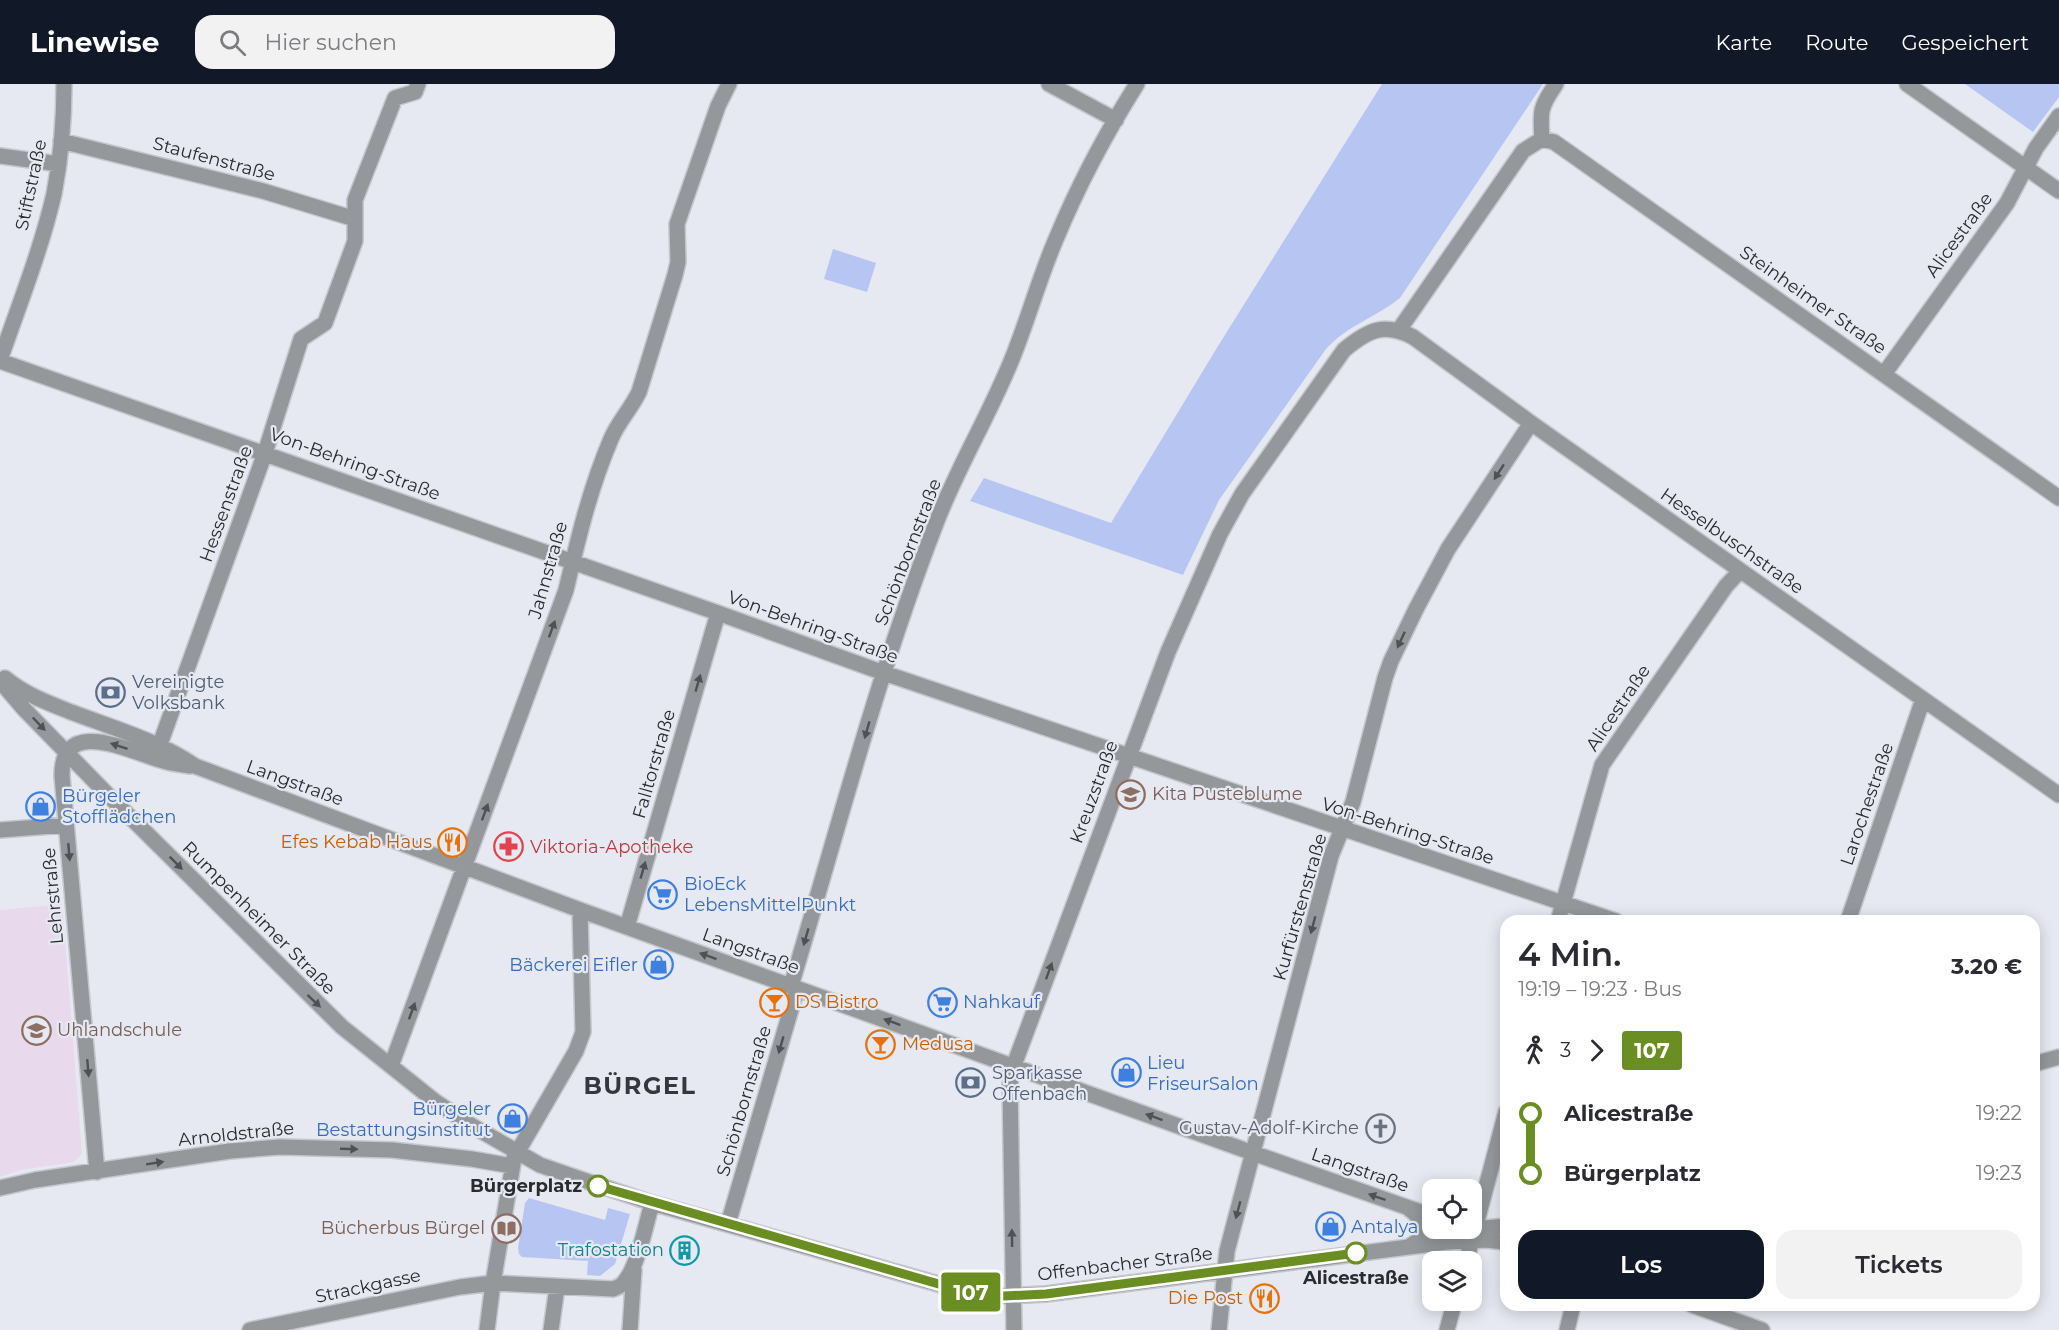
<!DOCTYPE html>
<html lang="de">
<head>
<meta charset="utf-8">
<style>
	body { margin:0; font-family:Montserrat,sans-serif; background:#f2f2f3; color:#2b2b33; height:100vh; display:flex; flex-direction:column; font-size:22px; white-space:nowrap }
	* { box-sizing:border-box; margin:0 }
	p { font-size:20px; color:#7c7c81 }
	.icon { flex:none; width:33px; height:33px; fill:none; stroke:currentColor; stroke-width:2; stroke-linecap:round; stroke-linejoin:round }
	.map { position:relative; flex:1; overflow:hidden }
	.details { position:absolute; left:1500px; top:831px; width:540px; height:396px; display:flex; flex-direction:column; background:#fff; border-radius:18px; box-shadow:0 3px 15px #0003 }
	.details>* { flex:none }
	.badge { padding:0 12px; border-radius:4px; font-size:21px; line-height:39px }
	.buttons { position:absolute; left:1422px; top:1095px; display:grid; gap:12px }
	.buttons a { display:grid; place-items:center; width:60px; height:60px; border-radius:12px; background:#fff; box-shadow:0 3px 15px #0003; font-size:30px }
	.map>.badge { position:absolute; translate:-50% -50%; box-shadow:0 0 0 3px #fff }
	.legs { display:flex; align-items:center; gap:9px; height:66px; padding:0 18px; font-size:20px }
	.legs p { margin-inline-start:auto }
	.head { display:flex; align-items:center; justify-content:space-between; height:102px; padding:0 18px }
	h1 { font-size:33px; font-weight:600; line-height:45px }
	.primary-button { display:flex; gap:12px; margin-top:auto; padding:12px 18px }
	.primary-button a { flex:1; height:69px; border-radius:18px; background:#111827; color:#fff; font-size:24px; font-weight:600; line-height:69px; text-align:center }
	.primary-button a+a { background:#f2f2f3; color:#2b2b33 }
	ul { padding:0 18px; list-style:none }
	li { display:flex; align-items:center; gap:21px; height:60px; font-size:22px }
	li i { display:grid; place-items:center; width:9px; height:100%; margin:0 8px; background:currentColor }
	li i::after { content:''; width:15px; height:15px; margin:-8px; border:4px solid; border-radius:50%; background:#fff }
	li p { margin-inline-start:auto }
	li:first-child i { background:linear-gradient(#0000 50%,currentColor 0) }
	li:last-child i { background:linear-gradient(currentColor 50%,#0000 0) }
	header { display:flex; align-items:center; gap:36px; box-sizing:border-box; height:84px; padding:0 30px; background:#111827; color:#fff }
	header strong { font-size:28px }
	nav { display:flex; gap:33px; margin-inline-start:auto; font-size:21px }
	.search { width:420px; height:54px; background:#f2f2f3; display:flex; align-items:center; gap:15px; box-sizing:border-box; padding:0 21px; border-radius:18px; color:#7c7c81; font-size:22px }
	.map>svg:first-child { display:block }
</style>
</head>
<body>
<header>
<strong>Linewise</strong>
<div class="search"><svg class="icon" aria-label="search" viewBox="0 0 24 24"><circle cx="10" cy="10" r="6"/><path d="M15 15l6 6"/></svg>Hier suchen</div>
<nav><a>Karte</a><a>Route</a><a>Gespeichert</a></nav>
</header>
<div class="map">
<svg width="2059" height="1246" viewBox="0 0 2059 1246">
	<rect width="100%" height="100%" fill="#e6e9f1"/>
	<!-- education -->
	<path fill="#e8daec" d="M62,820L82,1069L74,1078L20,1086L0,1093V826Z"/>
	<!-- green -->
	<path fill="#b7c5f3" d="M1382,0H1543L1400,214C1375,234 1348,241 1326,265L1219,416L1183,491L970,417L984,394L1111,439L1218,262Z
		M1965,0H2059V13L2033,48Z
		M833,165L876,179L867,208L824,195Z
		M529,1114L605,1136L608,1124L630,1130L615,1180L600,1192L587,1191L588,1177L522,1173L519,1170L518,1164L525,1119Z"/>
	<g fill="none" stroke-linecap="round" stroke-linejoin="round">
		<defs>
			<path id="minor" d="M1049,0L1116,36
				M1542,55C1540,27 1540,23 1556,0
				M61,57L263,107L355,135
				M0,72L59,80
				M1399,246L1523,67L1542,55L1554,58L2059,414
				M0,276C19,221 41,166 54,110C61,74 64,36 64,0
				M0,277L718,529L884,589L1616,837
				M1884,290L2007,119L2036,64L2059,32
				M5,594C24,610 48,619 71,628C113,644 159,657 195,682L580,826L1253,1069L1432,1132
				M0,597L24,625L109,712L342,943L436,1018L469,1040L540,1081L598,1101L652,1119L963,1207L1004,1212L1046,1210L1447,1158L1485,1156L1506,1158
				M155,674L265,369L301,255L325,239L355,157V116L395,14L415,8L418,0
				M0,746L66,741
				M580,826L583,948L576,967L514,1074L493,1199L613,1205C618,1203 622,1202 625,1197C638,1181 646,1140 652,1119
				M1558,837L1602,681L1726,502L1740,487
				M1848,837L1923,615
				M627,843L718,529
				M791,902C837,749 877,592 935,442C957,383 991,329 1014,270C1029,232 1040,192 1056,155C1078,102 1106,49 1137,0
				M2034,980L2059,973
				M391,982L566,506C578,455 590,404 611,355C618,338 631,325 639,308L675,191L678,178L677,140L718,22L729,0
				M97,1088L62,692C61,628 136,671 167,678C175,680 183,681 190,682
				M0,1104L35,1096L230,1067L280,1063L392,1066L472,1075L512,1082
				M1409,1125C1425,1135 1427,1153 1410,1162
				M728,1140L797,905
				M1472,1142L1486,1144L1506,1142
				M1466,1178L1506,1028
				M1692,1221L1762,1246
				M250,1246L460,1203L493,1199L487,1246
				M551,1246L557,1203
				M630,1246L634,1186
				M1014,1246L1010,1000L1014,981L1168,568L1220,450L1242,410L1344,266C1368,246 1384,238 1413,253L1531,339L2059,711
				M1219,1246L1227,1167L1331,772L1353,718L1385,594L1391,577L1416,525L1448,465L1531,339
				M1447,1246L1455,1216
				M1567,1246L1573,1221"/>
			<path id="tertiary" d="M1907,0L2059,107"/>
		</defs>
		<!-- minor casing -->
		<use href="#minor" stroke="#c4c7ce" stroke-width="18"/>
		<!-- tertiary casing -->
		<use href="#tertiary" stroke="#c4c7ce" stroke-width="18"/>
		<!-- minor -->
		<use href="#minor" stroke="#95989a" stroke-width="15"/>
		<!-- tertiary -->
		<use href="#tertiary" stroke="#95989a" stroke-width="15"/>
	</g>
	<!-- one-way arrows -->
	<defs><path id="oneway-solid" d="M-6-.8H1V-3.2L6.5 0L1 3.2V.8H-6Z" transform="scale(1.5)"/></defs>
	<g fill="#4f5154">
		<use href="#oneway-solid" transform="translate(1499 388) rotate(123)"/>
		<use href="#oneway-solid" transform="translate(552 545) rotate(-70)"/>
		<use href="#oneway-solid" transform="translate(1401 556) rotate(115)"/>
		<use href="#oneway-solid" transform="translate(698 599) rotate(-74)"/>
		<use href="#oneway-solid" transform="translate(39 640) rotate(46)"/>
		<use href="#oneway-solid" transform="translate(867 646) rotate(106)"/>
		<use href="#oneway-solid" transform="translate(119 662) rotate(-162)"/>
		<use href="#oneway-solid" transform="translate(485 728) rotate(-70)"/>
		<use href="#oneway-solid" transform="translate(69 768) rotate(85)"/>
		<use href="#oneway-solid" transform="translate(176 779) rotate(45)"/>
		<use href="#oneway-solid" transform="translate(643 786) rotate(-74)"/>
		<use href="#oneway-solid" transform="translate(1313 841) rotate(105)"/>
		<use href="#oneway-solid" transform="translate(806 853) rotate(106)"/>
		<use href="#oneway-solid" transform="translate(708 872) rotate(-160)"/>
		<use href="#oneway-solid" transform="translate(1049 887) rotate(-70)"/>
		<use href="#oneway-solid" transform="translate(314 917) rotate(43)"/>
		<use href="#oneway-solid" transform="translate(412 927) rotate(-70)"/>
		<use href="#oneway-solid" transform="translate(892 938) rotate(-160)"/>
		<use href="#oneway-solid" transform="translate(781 961) rotate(106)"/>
		<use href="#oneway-solid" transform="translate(88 984) rotate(85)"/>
		<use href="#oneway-solid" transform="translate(1154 1033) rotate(-160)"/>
		<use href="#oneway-solid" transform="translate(349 1065) rotate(2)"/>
		<use href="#oneway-solid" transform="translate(155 1079) rotate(-9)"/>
		<use href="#oneway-solid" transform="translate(1377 1113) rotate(-161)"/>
		<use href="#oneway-solid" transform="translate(1238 1126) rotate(105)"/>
		<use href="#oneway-solid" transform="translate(1012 1154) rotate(-91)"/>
	</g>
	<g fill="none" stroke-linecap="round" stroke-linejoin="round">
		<defs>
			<path id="line-1" d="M598,1102L963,1207L1004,1212L1046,1210L1356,1169"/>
		</defs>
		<!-- line-1 casing -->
		<use href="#line-1" stroke="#fff" stroke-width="14"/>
		<!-- line-1 -->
		<use href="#line-1" stroke="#6b8e23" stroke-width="9"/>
	</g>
	<!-- icons -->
	<defs>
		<symbol id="bank-ring" viewBox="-11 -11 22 22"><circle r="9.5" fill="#e6e9f1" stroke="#5c6f8a" stroke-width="1.5"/><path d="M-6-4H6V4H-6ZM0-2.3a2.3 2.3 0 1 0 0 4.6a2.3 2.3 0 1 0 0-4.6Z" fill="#5c6f8a"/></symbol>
		<symbol id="school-ring" viewBox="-11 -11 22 22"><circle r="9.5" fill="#e6e9f1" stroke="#8d6e63" stroke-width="1.5"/><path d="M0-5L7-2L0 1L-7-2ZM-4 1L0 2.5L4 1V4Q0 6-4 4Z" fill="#8d6e63"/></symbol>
		<symbol id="shop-ring" viewBox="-11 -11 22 22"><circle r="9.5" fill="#e6e9f1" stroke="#3f7fe0" stroke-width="1.5"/><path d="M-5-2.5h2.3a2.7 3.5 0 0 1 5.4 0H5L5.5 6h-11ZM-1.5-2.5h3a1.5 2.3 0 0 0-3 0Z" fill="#3f7fe0"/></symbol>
		<symbol id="restaurant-ring" viewBox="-11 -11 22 22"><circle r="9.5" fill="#e6e9f1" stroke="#e8710a" stroke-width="1.5"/><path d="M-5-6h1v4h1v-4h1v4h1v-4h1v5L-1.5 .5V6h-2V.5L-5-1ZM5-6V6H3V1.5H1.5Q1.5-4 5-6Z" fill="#e8710a"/></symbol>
		<symbol id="pharmacy-ring" viewBox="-11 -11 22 22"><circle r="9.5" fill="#e6e9f1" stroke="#e0444e" stroke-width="1.5"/><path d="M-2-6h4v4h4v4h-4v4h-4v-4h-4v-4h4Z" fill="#e0444e"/></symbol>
		<symbol id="supermarket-ring" viewBox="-11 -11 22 22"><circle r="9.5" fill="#e6e9f1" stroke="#3f7fe0" stroke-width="1.5"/><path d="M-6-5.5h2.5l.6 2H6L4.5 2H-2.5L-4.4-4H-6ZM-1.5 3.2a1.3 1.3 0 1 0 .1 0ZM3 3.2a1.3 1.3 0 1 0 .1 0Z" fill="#3f7fe0"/></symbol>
		<symbol id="bar-ring" viewBox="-11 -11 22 22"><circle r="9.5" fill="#e6e9f1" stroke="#e8710a" stroke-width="1.5"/><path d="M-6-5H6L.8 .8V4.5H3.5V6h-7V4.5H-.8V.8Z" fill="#e8710a"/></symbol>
		<symbol id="church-ring" viewBox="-11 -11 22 22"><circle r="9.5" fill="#e6e9f1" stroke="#6b7280" stroke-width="1.5"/><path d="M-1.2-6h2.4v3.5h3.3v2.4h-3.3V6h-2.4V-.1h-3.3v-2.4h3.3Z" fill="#6b7280"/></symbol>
		<symbol id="library-ring" viewBox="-11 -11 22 22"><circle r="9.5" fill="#e6e9f1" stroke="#8d6e63" stroke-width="1.5"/><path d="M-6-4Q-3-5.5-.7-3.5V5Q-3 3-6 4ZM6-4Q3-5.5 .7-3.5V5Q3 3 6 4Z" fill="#8d6e63"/></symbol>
		<symbol id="building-ring" viewBox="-11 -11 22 22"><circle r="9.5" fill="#e6e9f1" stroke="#0f9aa8" stroke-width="1.5"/><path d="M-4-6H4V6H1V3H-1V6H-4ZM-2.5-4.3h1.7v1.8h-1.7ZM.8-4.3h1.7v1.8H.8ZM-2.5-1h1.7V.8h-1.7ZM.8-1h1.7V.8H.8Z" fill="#0f9aa8"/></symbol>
	</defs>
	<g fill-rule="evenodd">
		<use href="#bank-ring" x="94" y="592" width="33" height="33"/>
		<use href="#school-ring" x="1114" y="694" width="33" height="33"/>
		<use href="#shop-ring" x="24" y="706" width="33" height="33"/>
		<use href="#restaurant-ring" x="436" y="742" width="33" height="33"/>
		<use href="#pharmacy-ring" x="492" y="746" width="33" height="33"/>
		<use href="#supermarket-ring" x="646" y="794" width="33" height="33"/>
		<use href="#shop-ring" x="642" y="864" width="33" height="33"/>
		<use href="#bar-ring" x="758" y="902" width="33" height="33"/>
		<use href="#supermarket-ring" x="926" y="902" width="33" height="33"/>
		<use href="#school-ring" x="20" y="930" width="33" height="33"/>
		<use href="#bar-ring" x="864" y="944" width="33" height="33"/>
		<use href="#shop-ring" x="1110" y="972" width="33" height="33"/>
		<use href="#bank-ring" x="954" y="982" width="33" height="33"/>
		<use href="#shop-ring" x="496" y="1018" width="33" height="33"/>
		<use href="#church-ring" x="1364" y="1028" width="33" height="33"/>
		<use href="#shop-ring" x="1314" y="1126" width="33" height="33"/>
		<use href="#library-ring" x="490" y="1128" width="33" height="33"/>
		<use href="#building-ring" x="668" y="1150" width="33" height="33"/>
		<use href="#restaurant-ring" x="1248" y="1198" width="33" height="33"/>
	</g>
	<!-- markers -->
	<g fill="#fff" stroke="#6b8e23" stroke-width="3">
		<circle cx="598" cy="1102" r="10"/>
		<circle cx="1356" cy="1169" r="10"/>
	</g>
	<g text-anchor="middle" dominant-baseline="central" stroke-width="4.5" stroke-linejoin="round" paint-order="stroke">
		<!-- street labels -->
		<g font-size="18" fill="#2a2b2e" stroke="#e6e9f1">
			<text transform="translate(214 75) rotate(15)">Staufenstraße</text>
			<text transform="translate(31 101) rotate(-78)">Stiftstraße</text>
			<text transform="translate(1959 151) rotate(-54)">Alicestraße</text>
			<text transform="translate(1813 216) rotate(35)">Steinheimer Straße</text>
			<text transform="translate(355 380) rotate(20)">Von-Behring-Straße</text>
			<text transform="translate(226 420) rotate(-70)">Hessenstraße</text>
			<text transform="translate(1732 457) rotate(35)">Hesselbuschstraße</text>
			<text transform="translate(908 468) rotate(-69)">Schönbornstraße</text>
			<text transform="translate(548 486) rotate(-74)">Jahnstraße</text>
			<text transform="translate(813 543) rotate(20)">Von-Behring-Straße</text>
			<text transform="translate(1618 624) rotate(-56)">Alicestraße</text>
			<text transform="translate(654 680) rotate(-74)">Falltorstraße</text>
			<text transform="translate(295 699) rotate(20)">Langstraße</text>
			<text transform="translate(1094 708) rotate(-70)">Kreuzstraße</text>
			<text transform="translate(1867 720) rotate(-71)">Larochestraße</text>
			<text transform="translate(1408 747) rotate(18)">Von-Behring-Straße</text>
			<text transform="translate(53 812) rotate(-95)">Lehrstraße</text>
			<text transform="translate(1300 823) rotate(-74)">Kurfürstenstraße</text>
			<text transform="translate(259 834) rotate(45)">Rumpenheimer Straße</text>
			<text transform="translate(751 867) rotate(20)">Langstraße</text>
			<text transform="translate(744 1017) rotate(-74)">Schönbornstraße</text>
			<text transform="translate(236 1050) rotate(-6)">Arnoldstraße</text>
			<text transform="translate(1360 1086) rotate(19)">Langstraße</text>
			<text transform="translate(1125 1180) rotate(-7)">Offenbacher Straße</text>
			<text transform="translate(368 1202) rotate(-12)">Strackgasse</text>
		</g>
		<!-- service labels -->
		<g font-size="18" fill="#4e5e75" stroke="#e6e9f1" text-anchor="start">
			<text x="132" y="598">Vereinigte<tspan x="132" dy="21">Volksbank</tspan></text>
			<text x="992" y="989">Sparkasse<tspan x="992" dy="21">Offenbach</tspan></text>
		</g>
		<!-- education labels -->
		<g font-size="18" fill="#785e54" stroke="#e6e9f1" text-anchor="start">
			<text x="1152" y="710">Kita Pusteblume</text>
			<text x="57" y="946">Uhlandschule</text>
			<text x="485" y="1144" text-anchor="end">Bücherbus Bürgel</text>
		</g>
		<!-- shop labels -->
		<g font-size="18" fill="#366cbe" stroke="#e6e9f1" text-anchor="start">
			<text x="62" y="712">Bürgeler<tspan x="62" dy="21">Stofflädchen</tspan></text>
			<text x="684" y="800">BioEck<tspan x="684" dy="21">LebensMittelPunkt</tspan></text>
			<text x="638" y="881" text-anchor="end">Bäckerei Eifler</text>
			<text x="963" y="918">Nahkauf</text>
			<text x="1147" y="979">Lieu<tspan x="1147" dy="21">FriseurSalon</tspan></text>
			<text x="491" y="1025" text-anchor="end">Bürgeler<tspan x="491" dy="21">Bestattungsinstitut</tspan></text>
			<text x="1351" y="1143">Antalya</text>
		</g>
		<!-- food labels -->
		<g font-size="18" fill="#c56008" stroke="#e6e9f1" text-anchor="end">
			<text x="432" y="758">Efes Kebab Haus</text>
			<text x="795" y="918" text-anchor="start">DS Bistro</text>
			<text x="902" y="960" text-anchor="start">Medusa</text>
			<text x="1243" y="1214">Die Post</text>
		</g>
		<!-- health labels -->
		<g font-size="18" fill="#be3a42" stroke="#e6e9f1" text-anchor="start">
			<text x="530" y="763">Viktoria-Apotheke</text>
		</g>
		<!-- worship labels -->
		<g font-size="18" fill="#5b616d" stroke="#e6e9f1" text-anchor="end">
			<text x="1359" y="1044">Gustav-Adolf-Kirche</text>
		</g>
		<!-- stop labels -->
		<g font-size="18" font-weight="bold" fill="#2a2b2e" stroke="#e6e9f1" text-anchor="end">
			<text x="582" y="1102">Bürgerplatz</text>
			<text x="1356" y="1194" text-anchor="middle">Alicestraße</text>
		</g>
		<!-- culture labels -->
		<g font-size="18" fill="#0d838f" stroke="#e6e9f1" text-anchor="end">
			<text x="664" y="1166">Trafostation</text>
		</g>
		<!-- district labels -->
		<g font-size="24" font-weight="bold" letter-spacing="1.5" fill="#35373d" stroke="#e6e9f1">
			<text x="640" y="1001">BÜRGEL</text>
		</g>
	</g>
</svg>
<div class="buttons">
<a><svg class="icon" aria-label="locate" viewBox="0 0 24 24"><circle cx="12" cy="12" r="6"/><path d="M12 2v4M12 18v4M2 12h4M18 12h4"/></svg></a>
<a><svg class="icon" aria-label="layers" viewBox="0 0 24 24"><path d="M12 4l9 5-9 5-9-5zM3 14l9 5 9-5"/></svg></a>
</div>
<b class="badge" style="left:971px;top:1208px;background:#6b8e23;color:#fff">107</b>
<section class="details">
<div class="head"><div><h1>4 Min.</h1><p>19:19 – 19:23 · Bus</p></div><b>3.20 €</b></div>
<div class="legs"><svg class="icon" aria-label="walk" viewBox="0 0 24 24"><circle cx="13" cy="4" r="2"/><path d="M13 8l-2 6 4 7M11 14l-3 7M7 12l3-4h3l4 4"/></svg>3<svg class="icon" aria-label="forward" viewBox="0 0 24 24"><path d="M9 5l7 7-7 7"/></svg><b class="badge" style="background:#6b8e23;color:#fff">107</b></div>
<ul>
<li><i style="color:#6b8e23"></i><b>Alicestraße</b><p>19:22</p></li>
<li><i style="color:#6b8e23"></i><b>Bürgerplatz</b><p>19:23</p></li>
</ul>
<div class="primary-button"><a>Los</a><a>Tickets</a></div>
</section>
</div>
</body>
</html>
